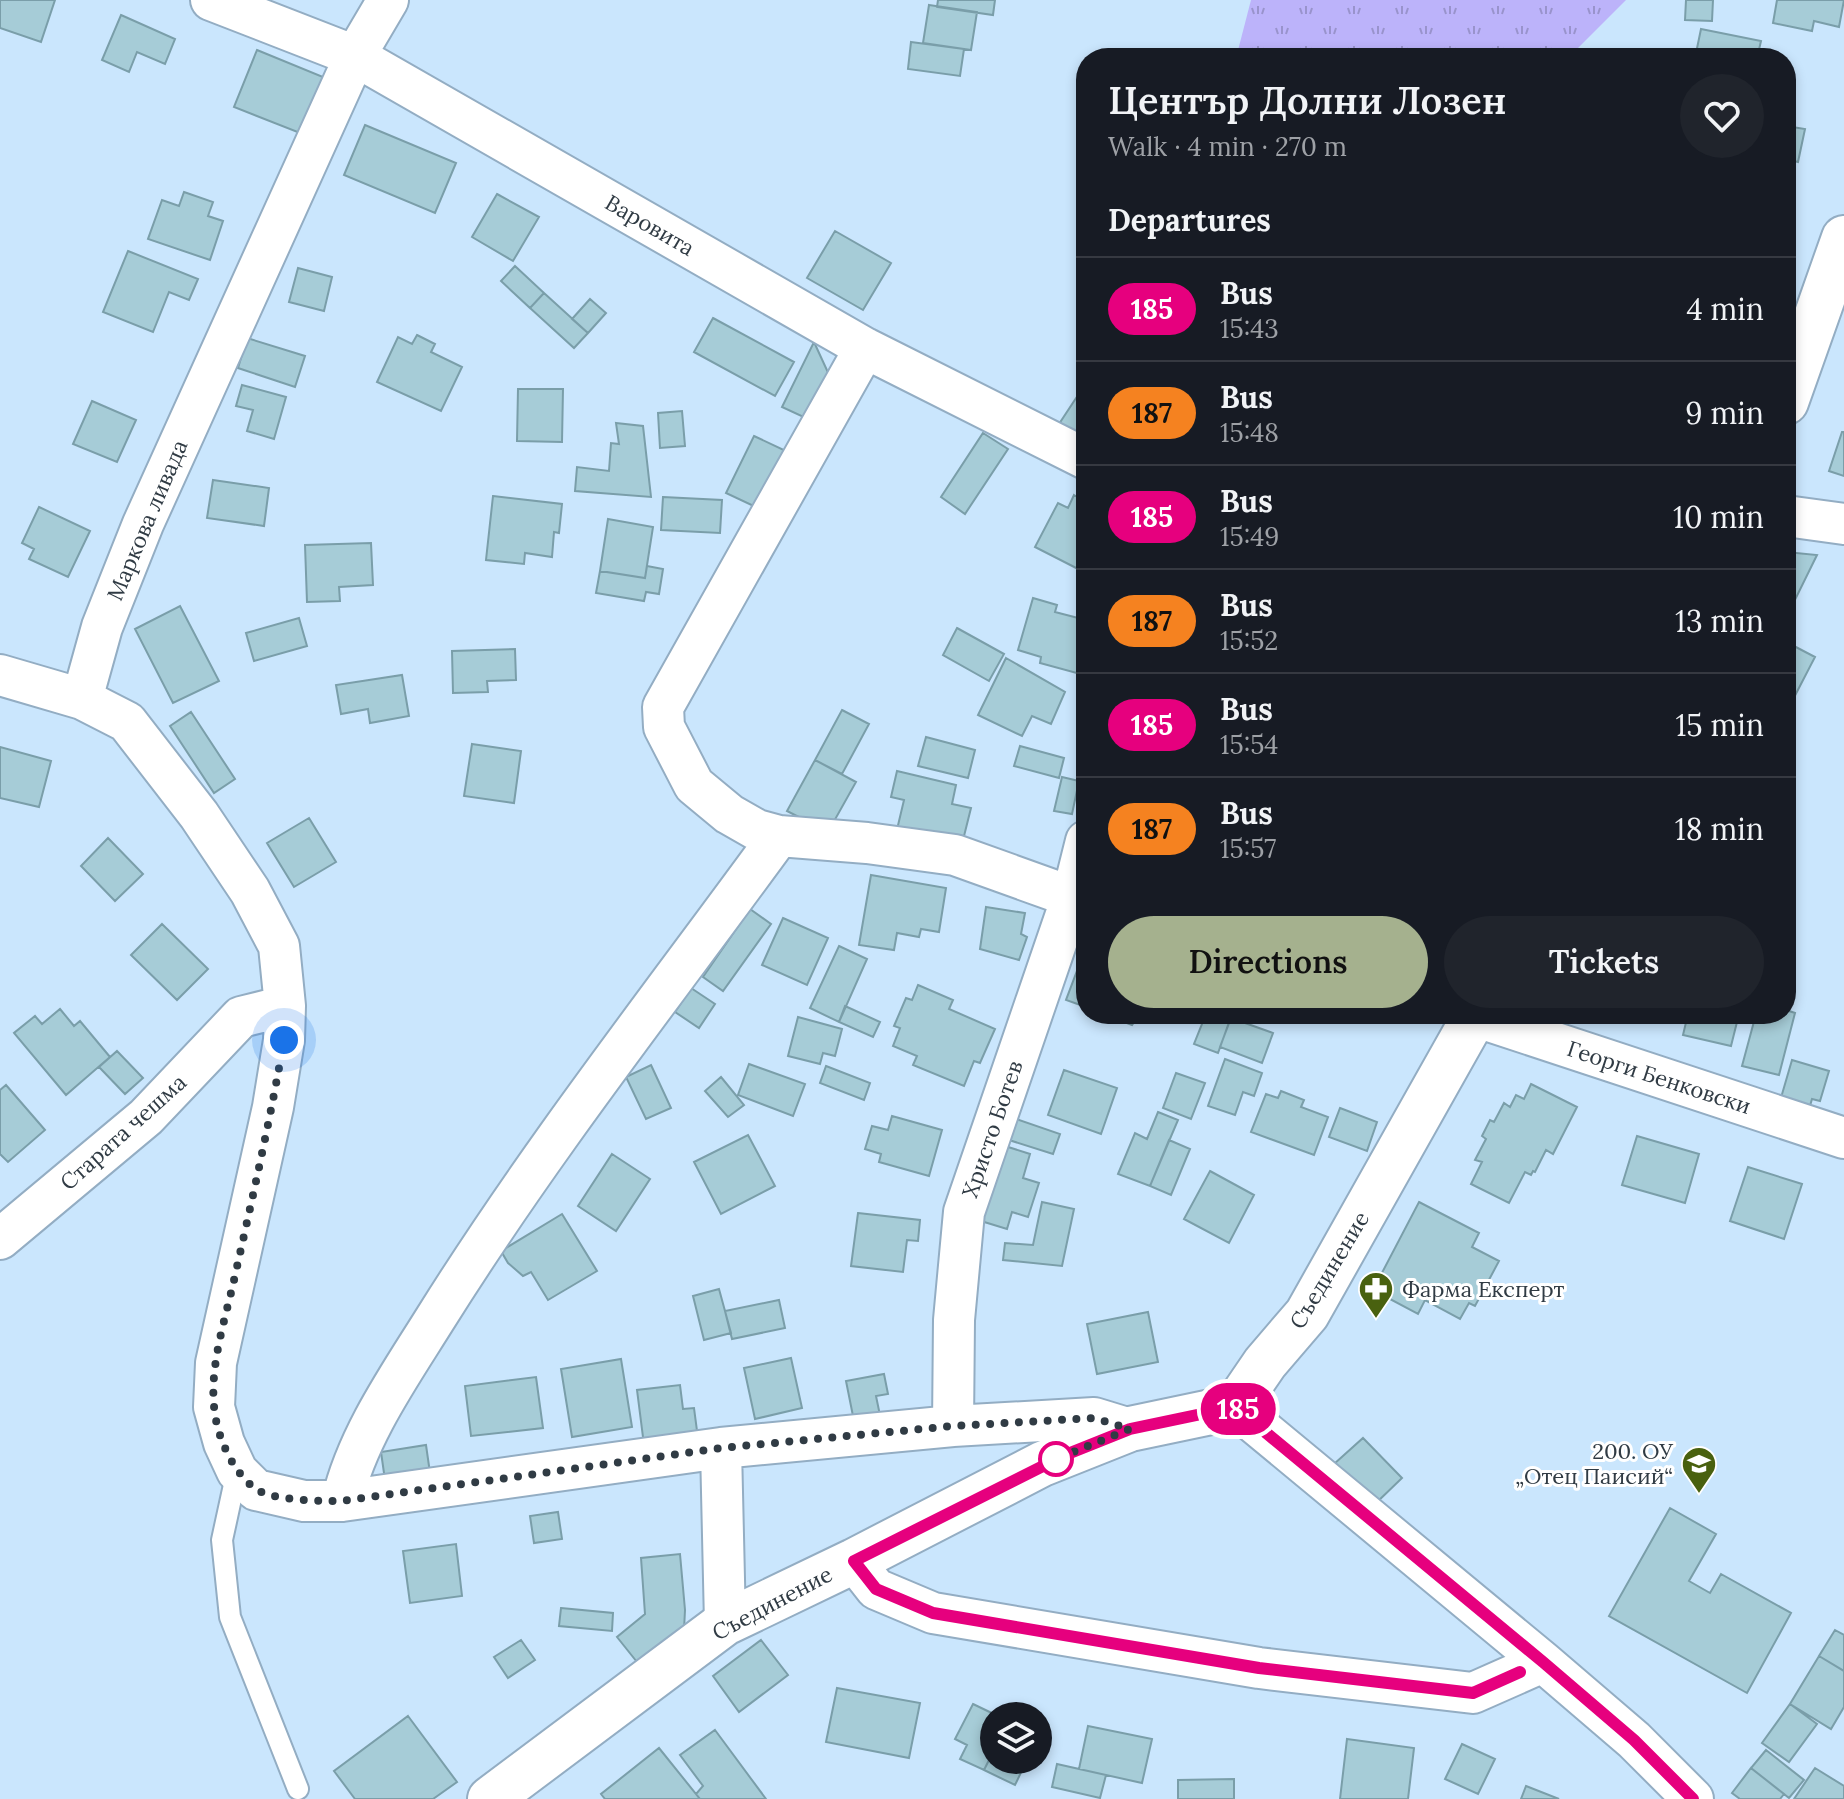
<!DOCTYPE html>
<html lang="en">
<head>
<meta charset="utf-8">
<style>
	body { margin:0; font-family:Lora,serif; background:#20242c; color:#f1f3f6; height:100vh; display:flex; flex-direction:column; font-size:30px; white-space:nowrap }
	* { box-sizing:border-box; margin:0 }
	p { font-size:26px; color:#9ea1a6 }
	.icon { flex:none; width:44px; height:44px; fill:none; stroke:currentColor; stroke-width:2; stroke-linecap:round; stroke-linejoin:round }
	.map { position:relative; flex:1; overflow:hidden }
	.sheet { position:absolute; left:1076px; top:48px; width:720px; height:976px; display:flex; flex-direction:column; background:#171b24; border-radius:32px; box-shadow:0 4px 12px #0003 }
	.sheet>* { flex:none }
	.badge { padding:0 16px; border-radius:26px; font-size:28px; line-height:52px }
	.fabs { position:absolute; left:980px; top:1702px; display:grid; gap:16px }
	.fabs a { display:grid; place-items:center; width:72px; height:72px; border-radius:50%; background:#171b24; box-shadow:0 4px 12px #0003; font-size:40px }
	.you { position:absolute; width:40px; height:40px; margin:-20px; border:6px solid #fff; border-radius:50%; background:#1a73e8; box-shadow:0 0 0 12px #1a73e833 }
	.map>.badge { position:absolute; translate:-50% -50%; box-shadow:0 0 0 4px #fff }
	h2 { padding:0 32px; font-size:30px; line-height:72px }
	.round { display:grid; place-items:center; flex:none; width:84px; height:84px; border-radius:42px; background:#20242c }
	.summary { display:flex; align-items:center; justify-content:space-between; height:136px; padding:0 32px }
	h1 { font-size:38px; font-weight:600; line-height:60px }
	.cta { display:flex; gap:16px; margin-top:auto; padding:16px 32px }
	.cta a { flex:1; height:92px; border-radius:48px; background:#a5b18e; color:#111; font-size:32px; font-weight:600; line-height:92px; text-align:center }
	.cta a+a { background:#20242c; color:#f1f3f6 }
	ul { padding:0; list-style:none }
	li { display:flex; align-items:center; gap:24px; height:104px; padding:0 32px; border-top:2px solid #363941 }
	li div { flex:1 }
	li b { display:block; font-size:30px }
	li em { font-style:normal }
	li .badge { min-width:88px; font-weight:700; text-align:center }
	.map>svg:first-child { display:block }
</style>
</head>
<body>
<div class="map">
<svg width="1844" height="1799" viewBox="0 0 1844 1799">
	<defs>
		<pattern id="grass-tufts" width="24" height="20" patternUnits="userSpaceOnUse" patternTransform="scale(2)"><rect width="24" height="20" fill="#bcb3fa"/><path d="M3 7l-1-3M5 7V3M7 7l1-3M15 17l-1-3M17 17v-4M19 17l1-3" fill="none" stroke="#9993cc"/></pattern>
	</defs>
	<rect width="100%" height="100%" fill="#cae6fd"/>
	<!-- grass -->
	<path fill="url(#grass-tufts)" d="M1251,0H1626L1568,58H1236Z"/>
	<!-- building -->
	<path fill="#a6ccd7" stroke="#7a9ea9" stroke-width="2" d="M0,0H55L41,42L0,28Z
		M938,0H995L993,15L937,7Z
		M1686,0H1713L1712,21L1685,20Z
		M1777,0H1844L1839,27L1814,21L1812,31L1773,23Z
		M929,5L977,12L971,50L923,43Z
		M121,15L175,39L165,64L137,52L129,72L102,60Z
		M1701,29L1761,41L1757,58H1695Z
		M911,42L964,49L960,76L908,69Z
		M257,50L323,77L300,133L234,107Z
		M365,125L456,163L435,213L344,175Z
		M1786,126L1805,129L1798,162L1786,159Z
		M184,192L213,202L208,216L223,221L210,260L148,239L162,200L179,206Z
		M497,194L539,217L513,261L472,237Z
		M835,231L891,263L863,310L807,278Z
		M128,251L198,279L189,300L169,292L153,332L103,312Z
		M515,266L544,293L530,308L501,281Z
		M298,268L332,277L324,311L289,302Z
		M544,293L588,333L574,348L530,308Z
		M590,299L606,313L588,333L572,319Z
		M713,318L794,362L775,396L694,352Z
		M417,335L435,344L431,352L462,367L441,411L377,382L398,337L412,344Z
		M247,338L305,356L295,387L238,368Z
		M814,342L831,379L810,420L782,407Z
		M1086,383V441L1059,424Z
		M242,385L286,397L274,439L247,431L253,410L236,406Z
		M518,389H563L562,442L517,441Z
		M92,401L136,420L117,462L73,444Z
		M682,411L685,446L660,448L658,413Z
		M616,423L643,426L651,497L575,491L577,467L609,471L611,443L619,444Z
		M1842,432H1844V476L1829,471Z
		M983,433L1008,449L965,514L941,497Z
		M754,436L788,452L760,509L726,493Z
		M213,480L269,488L264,526L207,518Z
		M1074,495L1086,502V573L1035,547L1058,503L1068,508Z
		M493,496L562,504L559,533L554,532L552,557L525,553L524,564L486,560Z
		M663,497L722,500L720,533L661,530Z
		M39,507L90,531L68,577L29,559L34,549L22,543Z
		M608,519L653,527L645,578L600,571Z
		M371,543L373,585L339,587L340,601L307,602L305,545Z
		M1786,552L1817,555L1790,610L1786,608Z
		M647,566L663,569L659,594L646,592L644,601L596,593L600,571L645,578Z
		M1033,598L1057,605L1055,612L1086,620L1084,675L1040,663L1041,657L1018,650Z
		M180,606L219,681L173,703L135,629Z
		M299,618L307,646L254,661L246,633Z
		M957,628L1004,654L989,681L943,655Z
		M1792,645L1815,657L1786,713V651L1789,652Z
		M515,649L516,680L487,681L488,692L453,693L452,651Z
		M1006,658L1065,692L1051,724L1032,716L1022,736L978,715Z
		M402,675L409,716L370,723L368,709L341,714L336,685Z
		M842,710L869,724L842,774L815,760Z
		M191,712L235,779L214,793L170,726Z
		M926,737L975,750L968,778L918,766Z
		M472,744L521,751L514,803L464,796Z
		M1020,746L1064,758L1059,778L1014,766Z
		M0,747L51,761L39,807L0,798Z
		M815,760L856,782L828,832L787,811Z
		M897,771L956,785L952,804L971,808L960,852L895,838L904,800L891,797Z
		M1062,777L1079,781L1072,814L1054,811Z
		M309,818L336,862L294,887L267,843Z
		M108,838L143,874L115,901L81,866Z
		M871,875L946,888L939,932L921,929L919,937L897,933L894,950L859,945Z
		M986,907L1025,913L1021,934L1027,937L1019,960L980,949Z
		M750,909L771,924L723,991L703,977Z
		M783,918L828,938L807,985L762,965Z
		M162,924L208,969L177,1000L131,955Z
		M839,946L867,959L839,1022L810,1008Z
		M1086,947V1007L1066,1000Z
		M918,985L953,1000L949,1009L995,1029L980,1063L974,1061L964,1086L913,1065L917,1056L893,1046L900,1028L894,1026L906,998L912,1000Z
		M691,988L715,1004L699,1028L675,1012Z
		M845,1006L880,1022L873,1037L839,1022Z
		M60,1009L74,1026L80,1021L110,1057L66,1095L14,1033L35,1016L42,1024Z
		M1786,1010L1795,1013L1779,1075L1742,1066L1756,1014H1786Z
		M1103,1014H1140L1132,1025Z
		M1206,1014H1232L1218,1053L1194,1044Z
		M1688,1014H1739L1731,1046L1683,1035Z
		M798,1017L842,1029L835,1056L823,1053L820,1064L788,1056Z
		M1231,1018L1273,1033L1262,1063L1220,1047Z
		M117,1051L143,1078L125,1094L99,1067Z
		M1225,1059L1262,1073L1254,1096L1243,1092L1235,1115L1208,1106Z
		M1792,1060L1829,1071L1820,1101L1812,1099L1807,1116L1778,1108Z
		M749,1064L805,1084L793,1116L738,1095Z
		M651,1065L671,1108L646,1119L626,1077Z
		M826,1066L870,1083L864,1100L820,1083Z
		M1064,1070L1117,1088L1101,1134L1048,1115Z
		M1176,1073L1205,1083L1191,1119L1163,1108Z
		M721,1077L744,1105L728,1117L705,1091Z
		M1531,1084L1577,1107L1553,1154L1546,1150L1535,1172L1533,1171L1531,1175L1525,1172L1509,1203L1471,1184L1482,1162L1475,1160L1486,1139L1482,1136L1490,1120L1494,1122L1504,1103L1510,1107L1516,1095L1524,1099Z
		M6,1085L45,1130L8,1162L0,1154V1090Z
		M1281,1091L1304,1100L1301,1107L1328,1117L1314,1155L1251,1132L1266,1094L1278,1098Z
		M1340,1108L1377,1122L1367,1151L1329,1137Z
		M1158,1112L1178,1120L1150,1186L1118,1174L1135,1133L1147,1139Z
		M892,1116L942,1130L929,1176L879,1162L881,1154L865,1149L872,1126L888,1130Z
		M1016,1119L1060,1134L1053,1154L1009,1140Z
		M748,1135L775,1186L721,1214L694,1162Z
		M1637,1136L1699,1154L1685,1203L1622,1185Z
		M1169,1140L1190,1149L1171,1195L1150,1186Z
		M1005,1146L1030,1154L1023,1178L1039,1183L1028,1217L1012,1212L1007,1229L981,1221Z
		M612,1154L650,1179L616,1231L578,1206Z
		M1748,1167L1802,1184L1784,1239L1730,1221Z
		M1210,1171L1254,1195L1229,1243L1184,1219Z
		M1042,1202L1074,1209L1062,1266L1003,1260L1005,1243L1033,1245Z
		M1419,1202L1479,1233L1472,1247L1499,1261L1475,1306L1469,1303L1460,1319L1425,1300L1418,1314L1373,1290Z
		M858,1213L920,1220L918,1241L907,1240L903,1272L851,1266Z
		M562,1214L597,1271L548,1300L531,1272L523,1276L508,1263L501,1251Z
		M719,1289L731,1333L704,1340L693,1296Z
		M779,1300L785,1328L732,1339L725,1311Z
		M1148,1312L1158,1362L1097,1374L1087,1324Z
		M791,1358L802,1408L755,1419L744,1368Z
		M621,1359L632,1427L572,1437L561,1369Z
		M884,1374L888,1394L876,1396L882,1425L856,1431L846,1381Z
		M536,1377L543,1428L471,1436L465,1386Z
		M680,1385L683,1409L694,1408L699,1446L645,1453L637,1390Z
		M1363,1438L1402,1478L1374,1505L1334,1464Z
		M426,1445L431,1480L386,1487L381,1452Z
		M1670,1508L1716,1534L1689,1581L1710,1593L1721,1574L1791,1613L1747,1693L1609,1616Z
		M558,1512L562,1539L534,1543L530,1516Z
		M456,1544L462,1596L410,1603L403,1551Z
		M680,1554L685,1610L684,1630L637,1662L617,1637L645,1614L641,1558Z
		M561,1608L613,1613L612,1631L559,1626Z
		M1835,1630L1844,1635V1671L1819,1656Z
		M521,1640L535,1660L508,1678L494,1657Z
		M761,1640L788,1675L739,1712L713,1676Z
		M1819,1656L1844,1671V1707L1831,1729L1790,1704Z
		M837,1688L920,1703L909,1758L826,1742Z
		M973,1704L998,1716H994V1750L984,1770L960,1759L967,1745L955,1739Z
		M1790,1704L1817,1724L1789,1762L1762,1743Z
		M408,1716L457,1782L433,1799H355L334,1771Z
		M1088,1726L1152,1739L1142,1783L1079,1769Z
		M715,1730L766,1799H700L696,1794L703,1786L680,1755Z
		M1347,1739L1414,1748L1408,1799H1340Z
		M1462,1744L1495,1759L1478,1794L1445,1779Z
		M659,1748L700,1799H605L601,1794Z
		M994,1750V1760H1027L1015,1785L984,1770Z
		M1766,1750L1804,1780L1789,1798L1751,1768Z
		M1057,1764L1106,1775L1100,1798L1052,1787Z
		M1751,1768L1784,1794L1780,1799H1740L1732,1793Z
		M1815,1768L1844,1786V1799H1794Z
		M1234,1779V1799H1178V1780Z
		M1526,1786L1559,1799H1521Z"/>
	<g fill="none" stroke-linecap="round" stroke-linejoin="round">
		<defs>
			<path id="lane" d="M237,1471L222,1540L230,1617L298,1789"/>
			<path id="street" d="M211,0L355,56L865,348L1086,459
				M388,0L355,56L143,524L102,627L82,699L127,722L199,815L250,891L279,946L285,1006L284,1040L273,1107L216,1363L214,1407L224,1443L237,1471L256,1490L304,1501H342L721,1448L953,1426L1094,1418L1130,1429
				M865,348L663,707L664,727L694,785L729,814L757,830L779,836L867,843L955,855L1072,897L1086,895
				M1786,516L1844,524
				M0,675L82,699
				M1474,1016L1844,1138
				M0,1239L146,1117L241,1017L285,1006
				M1235,1407L1543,1662L1634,1740L1693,1799
				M953,1426L954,1320L964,1212L1072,897L1086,841
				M721,1448L725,1623
				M342,1501C357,1436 400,1375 435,1319C540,1151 663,995 779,836
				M854,1561L876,1589L933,1613L1259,1668L1473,1693L1543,1662"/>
			<path id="secondary" d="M1786,402L1844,238
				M490,1799L725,1623L854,1561L1042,1464L1130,1429L1235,1407L1265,1363L1307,1314L1476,1014"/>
		</defs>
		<!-- lane casing -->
		<use href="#lane" stroke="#93adc3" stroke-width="24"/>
		<!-- street casing -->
		<use href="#street" stroke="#93adc3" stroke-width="44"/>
		<!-- secondary casing -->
		<use href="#secondary" stroke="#93adc3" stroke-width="48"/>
		<!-- lane -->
		<use href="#lane" stroke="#fff" stroke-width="20"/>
		<!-- street -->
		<use href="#street" stroke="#fff" stroke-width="40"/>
		<!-- secondary -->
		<use href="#secondary" stroke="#fff" stroke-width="44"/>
	</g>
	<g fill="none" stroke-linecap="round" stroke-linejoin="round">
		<defs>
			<path id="line" d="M1520,1672L1473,1693L1259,1668L933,1613L876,1589L854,1561L1065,1455L1130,1429L1235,1407L1543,1662L1634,1740L1693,1799"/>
		</defs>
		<!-- line casing -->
		<use href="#line" stroke="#fff" stroke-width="18"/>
		<!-- line -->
		<use href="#line" stroke="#e6007e" stroke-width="12"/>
		<!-- walk -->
		<path stroke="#303b44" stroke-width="8" stroke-dasharray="0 14.4" d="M284,1040C270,1121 252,1200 234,1280C225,1320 210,1365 214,1406C216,1434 231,1469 253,1487C269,1501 321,1501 342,1501L721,1448L953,1426L1094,1418L1130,1429L1056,1459"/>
	</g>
	<!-- icons -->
	<defs>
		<symbol id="pharmacy-pin" viewBox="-11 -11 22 30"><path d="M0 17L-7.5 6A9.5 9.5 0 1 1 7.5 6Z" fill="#49610f" stroke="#fff"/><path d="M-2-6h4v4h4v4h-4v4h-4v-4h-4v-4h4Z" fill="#fff"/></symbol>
		<symbol id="school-pin" viewBox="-11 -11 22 30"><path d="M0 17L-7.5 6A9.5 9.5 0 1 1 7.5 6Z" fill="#49610f" stroke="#fff"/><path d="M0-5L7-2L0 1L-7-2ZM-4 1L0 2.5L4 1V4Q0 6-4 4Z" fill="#fff"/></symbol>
	</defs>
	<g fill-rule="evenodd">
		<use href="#pharmacy-pin" x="1356" y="1269" width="40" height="54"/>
		<use href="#school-pin" x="1679" y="1444" width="40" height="54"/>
	</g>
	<!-- markers -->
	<circle fill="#fff" stroke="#e6007e" stroke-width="4" cx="1056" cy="1459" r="16"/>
	<g text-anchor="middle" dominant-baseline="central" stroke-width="6" stroke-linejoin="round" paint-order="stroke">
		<!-- street labels -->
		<g font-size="22" fill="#303b44" stroke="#fff">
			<text transform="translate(650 225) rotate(30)">Варовита</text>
			<text transform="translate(147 520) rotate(-67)">Маркова ливада</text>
			<text transform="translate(1659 1077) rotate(18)">Георги Бенковски</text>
			<text transform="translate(992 1129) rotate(-71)">Христо Ботев</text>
			<text transform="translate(123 1132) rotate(-42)">Старата чешма</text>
			<text transform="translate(1329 1270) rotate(-59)">Съединение</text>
			<text transform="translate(772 1603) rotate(-28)">Съединение</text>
		</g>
		<!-- poi labels -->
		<g font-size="22" fill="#303b44" stroke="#fff" text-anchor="start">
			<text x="1402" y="1289">Фарма Експерт</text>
			<text x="1673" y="1451" text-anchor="end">200. ОУ<tspan x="1673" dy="25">„Отец Паисий“</tspan></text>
		</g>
	</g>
</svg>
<div class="fabs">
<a><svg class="icon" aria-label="layers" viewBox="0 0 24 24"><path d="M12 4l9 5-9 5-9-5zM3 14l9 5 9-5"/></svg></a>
</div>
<div class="you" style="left:284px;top:1040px"></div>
<b class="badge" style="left:1238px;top:1409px;background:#e6007e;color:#fff">185</b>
<section class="sheet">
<div class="summary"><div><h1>Център Долни Лозен</h1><p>Walk · 4 min · 270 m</p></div><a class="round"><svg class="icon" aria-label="heart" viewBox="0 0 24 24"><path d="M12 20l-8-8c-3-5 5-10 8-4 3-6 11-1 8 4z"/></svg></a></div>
<h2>Departures</h2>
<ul>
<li><span class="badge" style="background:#e6007e;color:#fff">185</span><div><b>Bus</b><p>15:43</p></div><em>4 min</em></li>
<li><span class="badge" style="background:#f58220;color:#111">187</span><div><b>Bus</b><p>15:48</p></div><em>9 min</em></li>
<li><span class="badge" style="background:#e6007e;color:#fff">185</span><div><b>Bus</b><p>15:49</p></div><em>10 min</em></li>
<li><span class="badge" style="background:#f58220;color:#111">187</span><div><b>Bus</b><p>15:52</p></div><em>13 min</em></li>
<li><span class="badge" style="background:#e6007e;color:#fff">185</span><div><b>Bus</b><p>15:54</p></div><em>15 min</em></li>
<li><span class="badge" style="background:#f58220;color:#111">187</span><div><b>Bus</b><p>15:57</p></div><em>18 min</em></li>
</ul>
<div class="cta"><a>Directions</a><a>Tickets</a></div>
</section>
</div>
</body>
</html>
